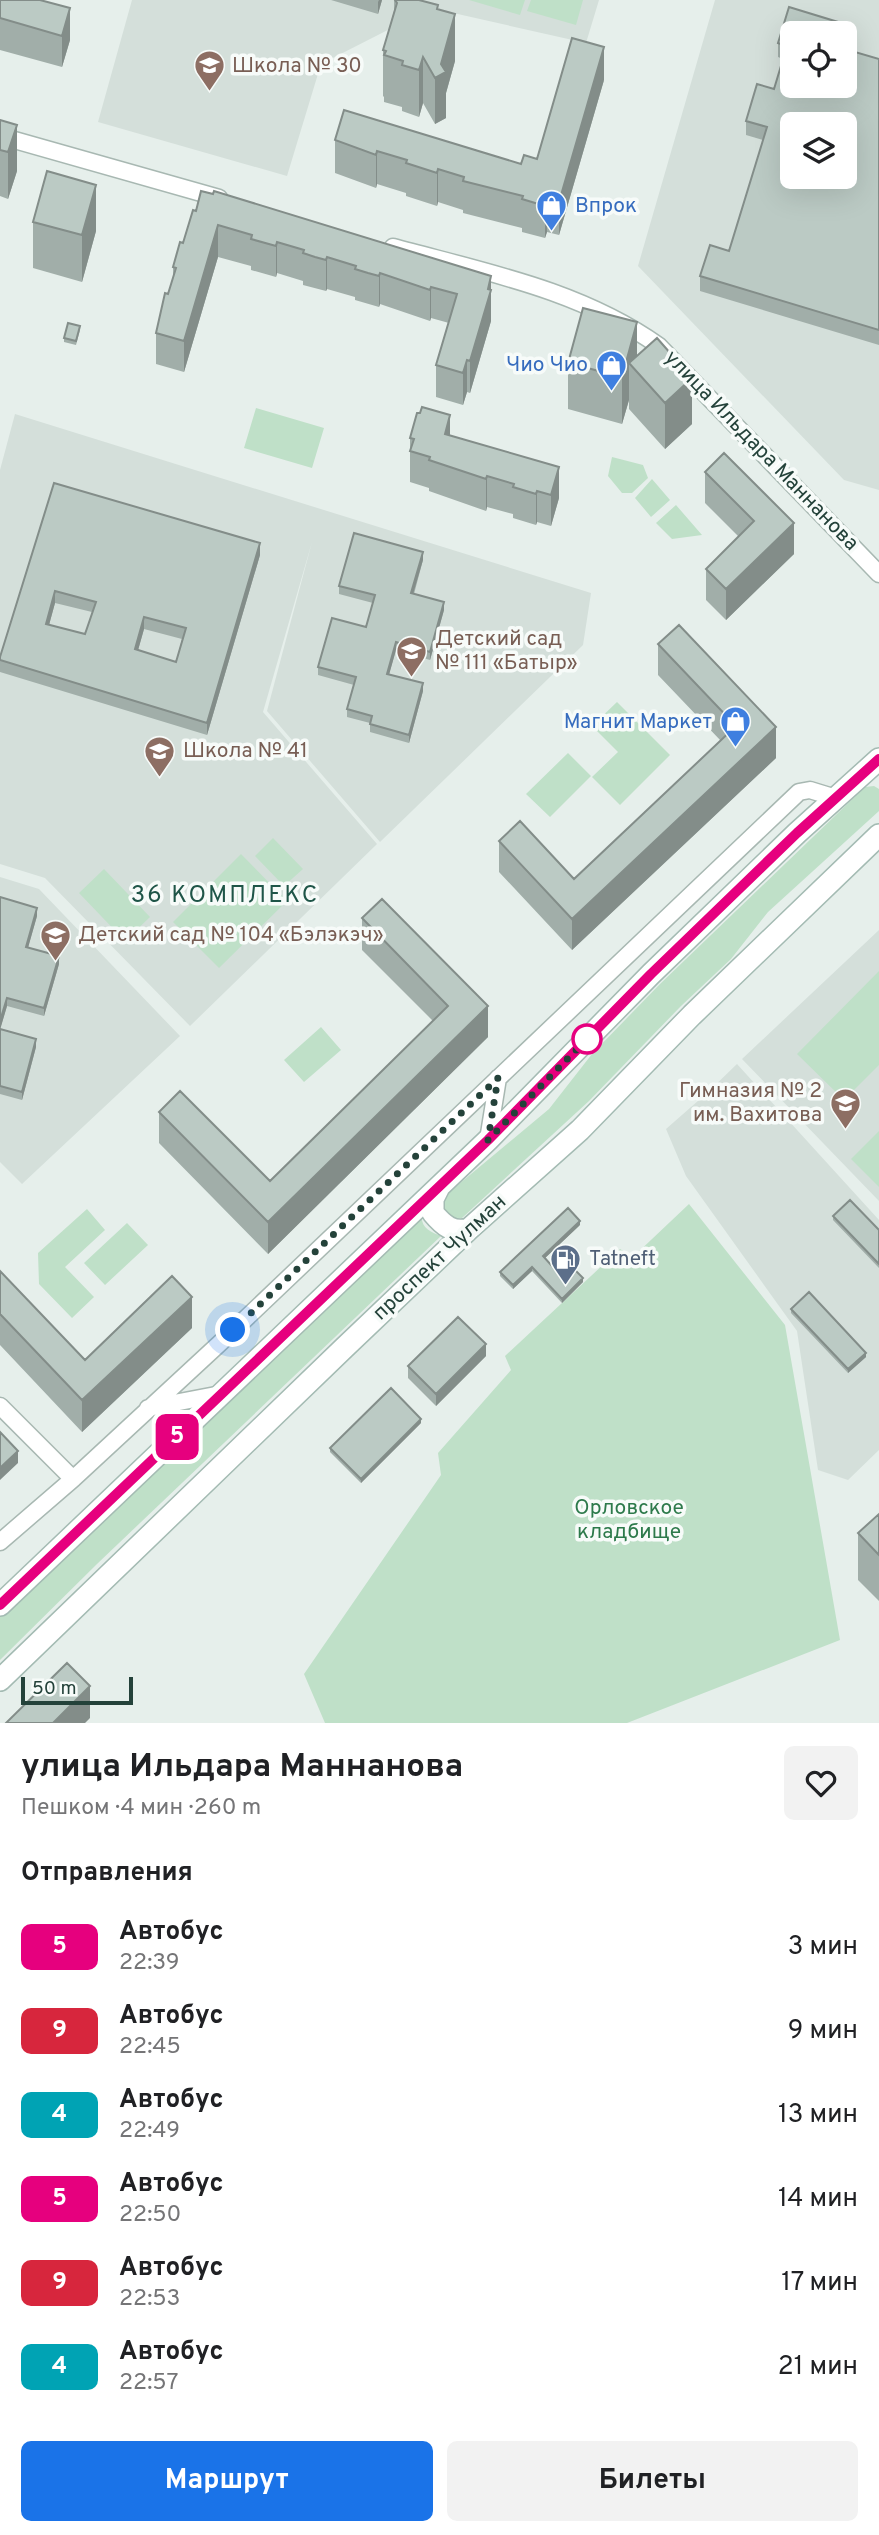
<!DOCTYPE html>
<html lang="ru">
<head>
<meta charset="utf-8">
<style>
	body { margin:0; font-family:Overpass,sans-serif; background:#f2f2f2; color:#202124; height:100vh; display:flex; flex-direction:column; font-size:26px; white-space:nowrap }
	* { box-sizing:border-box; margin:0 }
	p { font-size:23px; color:#757577 }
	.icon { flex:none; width:38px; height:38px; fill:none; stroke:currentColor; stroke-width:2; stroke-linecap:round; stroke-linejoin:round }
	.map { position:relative; height:1723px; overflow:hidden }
	.panel { display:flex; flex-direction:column; background:#fff; flex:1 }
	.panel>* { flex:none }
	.badge { padding:0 14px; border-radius:10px; font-size:24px; line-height:46px }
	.buttons { position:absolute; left:780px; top:21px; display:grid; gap:14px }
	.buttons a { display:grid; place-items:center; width:77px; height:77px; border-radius:10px; background:#fff; box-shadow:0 7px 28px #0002; font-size:35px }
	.scale { position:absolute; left:21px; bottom:18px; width:112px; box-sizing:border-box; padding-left:7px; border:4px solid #24423a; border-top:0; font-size:19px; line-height:24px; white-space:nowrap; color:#24423a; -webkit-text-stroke:5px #f7fbf9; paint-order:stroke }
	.you { position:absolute; width:35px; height:35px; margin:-18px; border:5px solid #fff; border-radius:50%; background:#1a73e8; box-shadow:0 0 0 10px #1a73e833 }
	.map>.badge { position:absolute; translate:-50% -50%; box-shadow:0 0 0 4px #fff }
	h2 { padding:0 21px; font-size:26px; line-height:63px }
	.round { display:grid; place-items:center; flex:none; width:74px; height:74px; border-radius:10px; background:#f2f2f2 }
	.summary { display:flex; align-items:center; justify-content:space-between; height:119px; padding:0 21px }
	h1 { font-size:33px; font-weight:700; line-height:52px }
	.action { display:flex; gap:14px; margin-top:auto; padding:14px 21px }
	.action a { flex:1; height:80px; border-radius:10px; background:#1a73e8; color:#fff; font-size:28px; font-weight:700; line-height:80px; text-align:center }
	.action a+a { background:#f2f2f2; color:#202124 }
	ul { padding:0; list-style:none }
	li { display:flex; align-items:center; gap:21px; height:84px; padding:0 21px }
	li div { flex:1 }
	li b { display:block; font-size:26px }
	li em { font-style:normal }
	li .badge { min-width:77px; font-weight:700; text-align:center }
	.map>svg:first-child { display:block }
</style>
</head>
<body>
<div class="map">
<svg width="879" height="1723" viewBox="0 0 879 1723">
	<rect width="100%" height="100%" fill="#e6efeb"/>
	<!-- built -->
	<path fill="#d4dfda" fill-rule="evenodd" d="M132,0H599L586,43L431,8L321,64L287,176L98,122Z
		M715,0H879V490L844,480L638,266ZM793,33H845V86H793ZM793,124H845V177H793Z
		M15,414L591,593L583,645L380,842L267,711L312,542L263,712L377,844L190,1026L45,878L0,864V470Z
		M0,877L39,889L180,1036L22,1184L0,1162Z
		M879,930V1201L742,1059Z
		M737,1064L879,1220V1450L848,1480L818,1470L797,1331L686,1176L666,1129L707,1093Z"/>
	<!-- green -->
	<path fill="#bfe0c8" d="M469,0H525L520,15Z
		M531,0H583L576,25L527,11Z
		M256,408L324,428L312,468L244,448Z
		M612,457L643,465L648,478L632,493H622L608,476Z
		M652,479L670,500L651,517L635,498Z
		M676,505L702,535L672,539L656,523Z
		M617,702L670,755L620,805L592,777L618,752L592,726Z
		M568,753L591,776L550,817L526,794Z
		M874,786L879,789V811L768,912L731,959L681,1006L589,1101L462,1218L451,1219L441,1211V1199L549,1109L592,1054L660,984L865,787Z
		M273,838L303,869L284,886L255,856Z
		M241,854L287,901L219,968L173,922Z
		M104,869L150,917L125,941L79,893Z
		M879,971V1065L844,1100L797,1054Z
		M321,1027L341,1050L304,1082L284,1060Z
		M879,1131V1187L851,1159Z
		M689,1204L785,1325L840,1640L627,1723H325L304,1674L441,1475L438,1453L511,1370L505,1356L620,1249L633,1257Z
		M87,1209L105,1230L65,1267L94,1297L72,1318L39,1284L38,1253Z
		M422,1214C420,1227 430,1232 441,1236L97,1564L0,1660V1617Z
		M127,1223L148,1245L105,1285L84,1263Z"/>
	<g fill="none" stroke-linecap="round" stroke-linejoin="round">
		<defs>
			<path id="minor" d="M0,136L219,198
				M393,247C485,272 580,290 659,346L879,574
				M488,1140L498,1078
				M0,1406L73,1479
				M148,1408L221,1394
				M0,1542L73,1479L219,1344L799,792L810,790L836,798"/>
			<path id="secondary" d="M439,1187L433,1199V1213C443,1225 453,1234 469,1229
				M0,1605L488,1140L651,974L797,833L879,759
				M0,1680L344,1348L469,1229L580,1130L692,1015L879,835"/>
		</defs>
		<!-- minor casing -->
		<use href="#minor" stroke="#a8b8b2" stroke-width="19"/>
		<!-- secondary casing -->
		<use href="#secondary" stroke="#a4bbb3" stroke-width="24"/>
		<!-- minor -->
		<use href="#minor" stroke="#fff" stroke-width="16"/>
		<!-- secondary -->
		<use href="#secondary" stroke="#fff" stroke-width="21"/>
	</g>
	<!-- wall -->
	<path fill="#a1aea9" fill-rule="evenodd" d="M0,0L70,40L62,67L0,50Z
		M331,0H382L378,14Z
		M394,0H419L438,9L455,61L446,93V118L435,124L423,103L419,117L402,111V107L384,102V97L383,96V50L394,11Z
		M789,7L838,22V33H793V86H845V49L879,59V345L700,291V276L710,245L729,251L763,140L746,135V121L757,84L774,89L783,59L778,57V43ZM793,124H845V177H793Z
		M604,80L559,235L547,232L545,238L522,232V228L463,213V210L438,202L437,206L406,196V193L377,184L376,188L335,173V140L521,164L537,159Z
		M0,120L17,171L8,199L0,196Z
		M193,210L491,276V321L470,393L467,392L463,405L436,397V365L449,323L431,318L430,321L380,304L379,307L355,300V297L327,289L326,291L303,285V281L277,273L276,277L251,270V266L218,257L184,372L156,364V333L173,279V267L183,243Z
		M33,222L96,231L82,282L33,268Z
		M80,330L76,345L64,342V338Z
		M637,355L692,424L665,449L629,409V400L622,424L568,409V363Z
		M450,435L559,498L551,526L537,522L536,525L513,518V514L487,507L486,511L429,491V488L410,482V438Z
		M705,472L794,554L726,620L706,600V569L739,537L705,503Z
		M54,483L260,555L207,735L0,672V657ZM55,603L92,612L85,634L49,625ZM144,629L182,639L176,662L138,650Z
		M423,560L414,594L444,610L430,660L396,650L389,674L423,691L409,743L370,732V723L347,717V709L354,685L318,675V667L366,627L373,603L339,594V586Z
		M658,644L776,758L572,950L499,872V841L574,879L721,741L658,675Z
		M0,897L37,916L28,947L59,964L44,1016L7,1006L0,1029L36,1047L22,1100L0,1094Z
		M362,918L488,1037L268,1254L159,1143V1112L270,1181L433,1021L362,950Z
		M833,1216L879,1230V1268L833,1220Z
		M580,1225L545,1258L560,1275L583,1282L562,1303L532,1271L513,1289L500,1276V1272Z
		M0,1271L85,1360L192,1328L82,1432L0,1345Z
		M791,1309L866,1357L848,1373L791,1313Z
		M486,1356L436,1406L408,1378V1366Z
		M421,1423L361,1483L330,1452V1448Z
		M879,1514V1601L858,1580V1533Z"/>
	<!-- shaded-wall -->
	<path fill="#838d89" d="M379,0H382L378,14V2Z
		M70,8V40L62,67V36Z
		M455,14V61L446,93V118L435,124V78L441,64Z
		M604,47V80L559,235V202Z
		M423,57V103L419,117V70Z
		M17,125V171L8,199V152Z
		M377,151V184L376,188V155Z
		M438,169V202L437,206V173Z
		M96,185V231L82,282V235Z
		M547,199V232L545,238V206Z
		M218,225V257L184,372V341Z
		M277,242V273L276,277V246Z
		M327,257V289L326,291V260Z
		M380,273V304L379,307V276Z
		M491,276V321L470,393V361Z
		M431,287V318L430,321V290Z
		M637,322V369L629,363V400L622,424V377Z
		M467,360V392L463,405V373Z
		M692,378V424L665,449V403Z
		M450,415V446L445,434Z
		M559,467V498L551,526V495Z
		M487,476V507L486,511V479Z
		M537,491V522L536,525V494Z
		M794,523V554L726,620V589Z
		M260,543V555L207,735V723Z
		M423,552V560L411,601V593Z
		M55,591V603L46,636V624Z
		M444,602V610L430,660V652Z
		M144,617V629L135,661V649Z
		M396,642V650L387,682V674Z
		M423,683V691L409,743V735Z
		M776,727V758L572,950V919Z
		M37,908V916L26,955V947Z
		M59,956V964L44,1016V1008Z
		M7,998V1006L0,1030V1021Z
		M488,1006V1037L268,1254V1222Z
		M36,1039V1047L22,1100V1092Z
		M580,1221V1225L543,1260V1256Z
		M532,1267V1271L513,1289V1285Z
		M583,1278V1282L562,1303V1299Z
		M192,1297V1328L82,1432V1400Z
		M486,1344V1356L436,1406V1394Z
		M866,1353V1357L848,1373V1369Z
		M421,1419V1423L361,1483V1479Z
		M18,1451V1463L0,1480V1468Z
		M90,1686V1718L85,1723H53Z"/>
	<!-- building -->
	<path fill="#bbcac4" stroke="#838d89" stroke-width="2" fill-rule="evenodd" d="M0,0H40L70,8L62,36L0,18Z
		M395,0H419L438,5L437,9L455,14L441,64L446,72L435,78L423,57L419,70L402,65L403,61L384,55L386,51L383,50L397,3Z
		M789,7L838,22L834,33H793V86H845V49L879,59V330L700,276L710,245L729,251L767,127L746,121L757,84L774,89L787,46L778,43ZM793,124H845V177H793Z
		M572,38L604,47L559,202L547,199L545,206L522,199L523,196L463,181L464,177L438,169L437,173L406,163L407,160L377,151L376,155L335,140L344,110L521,164L524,155L537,159Z
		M0,120L17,125L8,152L0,150Z
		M47,171L96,185L82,235L33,222Z
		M201,191L213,194L214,191L491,276L488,289L491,290L483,317L470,361L467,360L463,373L436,365L457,294L431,287L430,290L380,273L379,276L368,273L355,269L356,266L327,257L326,260L315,257L303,253L304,250L277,242L276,246L251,239L252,235L218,225L184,341L156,333L165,293L168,294L176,268L173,267L180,242L183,243L193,210L196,211Z
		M583,308L637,322L622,377L568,363Z
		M68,323L80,326L76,341L64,338Z
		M657,338L692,378L665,403L629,363Z
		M422,407L450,415L445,434L559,467L551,495L537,491L536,494L513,487L514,484L487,476L486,479L429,460L430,457L410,451L414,439L410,438L417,413H420Z
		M724,453L794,523L726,589L706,569L754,521L705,472Z
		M54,483L260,543L207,723L0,660V657ZM55,591L96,602L85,634L46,624ZM144,617L186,628L176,662L135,649Z
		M354,533L423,552L411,593L444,602L430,652L396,642L387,674L423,683L409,735L370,724L372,716L347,709L356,677L318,667L332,618L366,627L375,595L339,586Z
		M679,625L776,727L572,919L499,841L520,821L574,879L736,726L658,644Z
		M0,897L37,908L26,947L59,956L44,1008L7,998L0,1021Z
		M382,899L488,1006L268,1222L159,1112L180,1091L270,1181L448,1006L362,918Z
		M0,1029L36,1039L22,1092L0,1086Z
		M850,1200L879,1230V1264L833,1216Z
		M568,1208L580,1221L543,1256L560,1275L570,1265L583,1278L562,1299L532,1267L513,1285L500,1272Z
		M0,1271L85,1360L172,1276L192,1297L82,1400L0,1314Z
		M809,1292L866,1353L848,1369L791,1309Z
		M458,1317L486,1344L436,1394L408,1366Z
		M391,1388L421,1419L361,1479L330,1448Z
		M0,1432L18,1451L0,1468Z
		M879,1514V1555L858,1533Z
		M67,1663L90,1686L53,1723H6Z"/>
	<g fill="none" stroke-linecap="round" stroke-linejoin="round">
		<defs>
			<path id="line" d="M0,1605L488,1140L651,974L797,833L879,759"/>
		</defs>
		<!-- line casing -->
		<use href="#line" stroke="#fff" stroke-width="16"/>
		<!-- line -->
		<use href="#line" stroke="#e6007e" stroke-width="10"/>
		<!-- walk -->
		<path stroke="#24423a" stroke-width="7" stroke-dasharray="0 12.6" d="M233,1330L498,1078L488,1140L587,1039"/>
	</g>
	<!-- icons -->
	<defs>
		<symbol id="school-pin" viewBox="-11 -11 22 30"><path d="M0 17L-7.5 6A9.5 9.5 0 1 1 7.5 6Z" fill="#8d6e63" stroke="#f7fbf9"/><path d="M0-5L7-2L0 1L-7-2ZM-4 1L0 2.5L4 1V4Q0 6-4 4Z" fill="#fff"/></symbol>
		<symbol id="shop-pin" viewBox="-11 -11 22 30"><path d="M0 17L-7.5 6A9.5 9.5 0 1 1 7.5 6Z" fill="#3f7fe0" stroke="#f7fbf9"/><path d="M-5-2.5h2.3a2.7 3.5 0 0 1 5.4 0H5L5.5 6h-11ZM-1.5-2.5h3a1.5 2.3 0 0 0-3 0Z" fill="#fff"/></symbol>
		<symbol id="fuel-pin" viewBox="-11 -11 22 30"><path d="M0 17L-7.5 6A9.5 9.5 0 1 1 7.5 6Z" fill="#5c6f8a" stroke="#f7fbf9"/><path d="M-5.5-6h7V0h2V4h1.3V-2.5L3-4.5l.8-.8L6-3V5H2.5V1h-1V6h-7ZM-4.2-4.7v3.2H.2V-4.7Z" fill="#fff"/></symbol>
	</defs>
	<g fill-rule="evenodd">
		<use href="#school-pin" x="192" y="48" width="35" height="47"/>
		<use href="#shop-pin" x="534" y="188" width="35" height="47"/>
		<use href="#shop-pin" x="594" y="348" width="35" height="47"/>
		<use href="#school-pin" x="394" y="634" width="35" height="47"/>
		<use href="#shop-pin" x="718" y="704" width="35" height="47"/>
		<use href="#school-pin" x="142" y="734" width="35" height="47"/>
		<use href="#school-pin" x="38" y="918" width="35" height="47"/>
		<use href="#school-pin" x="828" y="1086" width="35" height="47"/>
		<use href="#fuel-pin" x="548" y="1242" width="35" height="47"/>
	</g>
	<!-- markers -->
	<circle fill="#fff" stroke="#e6007e" stroke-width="3.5" cx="587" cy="1039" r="14"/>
	<g text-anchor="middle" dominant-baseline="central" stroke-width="7" stroke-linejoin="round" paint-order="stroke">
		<!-- education labels -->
		<g font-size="21" fill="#785e54" stroke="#f7fbf9" text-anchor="start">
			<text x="232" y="66">Школа № 30</text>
			<text x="435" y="639">Детский сад<tspan x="435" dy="24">№ 111 «Батыр»</tspan></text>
			<text x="183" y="751">Школа № 41</text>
			<text x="78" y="935">Детский сад № 104 «Бэлэкэч»</text>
			<text x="822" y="1091" text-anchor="end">Гимназия № 2<tspan x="822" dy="24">им. Вахитова</tspan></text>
		</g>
		<!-- shop labels -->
		<g font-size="21" fill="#366cbe" stroke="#f7fbf9" text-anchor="end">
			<text x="575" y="206" text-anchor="start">Впрок</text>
			<text x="588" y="365">Чио Чио</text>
			<text x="712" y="722">Магнит Маркет</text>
		</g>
		<!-- street labels -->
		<g font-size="21" fill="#24423a" stroke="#f7fbf9">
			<text transform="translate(761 451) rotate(46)">улица Ильдара Маннанова</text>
			<text transform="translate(440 1258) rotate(-43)">проспект Чулман</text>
		</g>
		<!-- service labels -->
		<g font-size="21" fill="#4e5e75" stroke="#f7fbf9" text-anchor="start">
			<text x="589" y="1259">Tatneft</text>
		</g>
		<!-- park labels -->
		<g font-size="21" fill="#2d7a4b" stroke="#f7fbf9">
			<text x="629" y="1508">Орловское<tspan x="629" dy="24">кладбище</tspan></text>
		</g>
		<!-- quarter labels -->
		<g font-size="24" letter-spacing="2" fill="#1f5548" stroke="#f7fbf9">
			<text x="225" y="896">36 КОМПЛЕКС</text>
		</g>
	</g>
</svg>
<div class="buttons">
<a><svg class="icon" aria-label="locate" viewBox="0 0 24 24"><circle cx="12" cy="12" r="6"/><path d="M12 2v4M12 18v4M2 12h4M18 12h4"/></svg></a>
<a><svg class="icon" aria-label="layers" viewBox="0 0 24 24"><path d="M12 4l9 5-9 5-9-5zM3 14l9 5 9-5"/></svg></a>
</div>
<div class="scale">50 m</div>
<div class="you" style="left:233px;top:1330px"></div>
<b class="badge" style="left:177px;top:1437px;background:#e6007e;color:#fff">5</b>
</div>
<section class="panel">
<div class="summary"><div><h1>улица Ильдара Маннанова</h1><p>Пешком · 4 мин · 260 m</p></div><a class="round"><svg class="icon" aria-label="heart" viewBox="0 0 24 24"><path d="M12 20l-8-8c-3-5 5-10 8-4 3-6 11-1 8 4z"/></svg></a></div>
<h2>Отправления</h2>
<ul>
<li><span class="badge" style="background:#e6007e;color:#fff">5</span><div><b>Автобус</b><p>22:39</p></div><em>3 мин</em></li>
<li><span class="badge" style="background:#d7263d;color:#fff">9</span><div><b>Автобус</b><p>22:45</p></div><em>9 мин</em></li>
<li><span class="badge" style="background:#00a3b4;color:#fff">4</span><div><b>Автобус</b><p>22:49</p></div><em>13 мин</em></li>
<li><span class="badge" style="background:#e6007e;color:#fff">5</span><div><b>Автобус</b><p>22:50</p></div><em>14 мин</em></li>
<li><span class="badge" style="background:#d7263d;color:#fff">9</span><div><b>Автобус</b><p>22:53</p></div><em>17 мин</em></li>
<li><span class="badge" style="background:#00a3b4;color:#fff">4</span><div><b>Автобус</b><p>22:57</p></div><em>21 мин</em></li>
</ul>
<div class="action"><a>Маршрут</a><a>Билеты</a></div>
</section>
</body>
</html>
